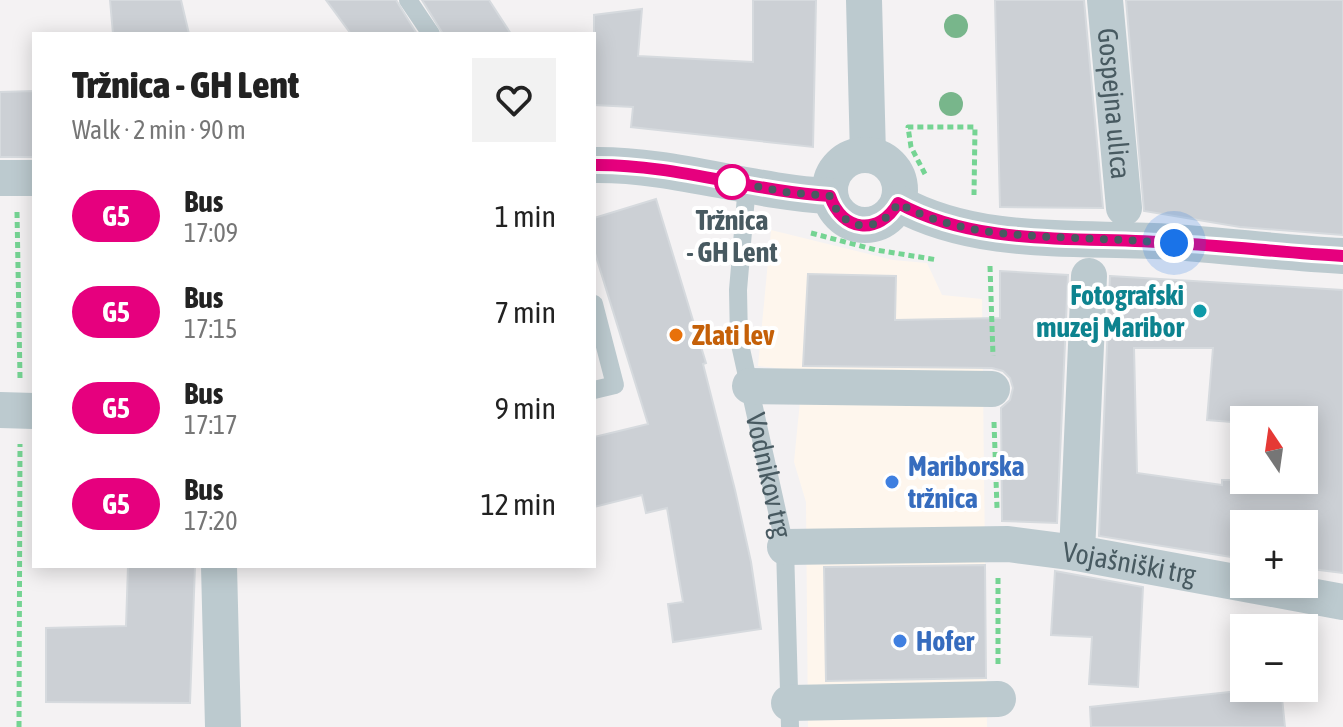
<!DOCTYPE html>
<html lang="en">
<head>
<meta charset="utf-8">
<style>
	body { margin:0; font-family:"Asap Condensed",sans-serif; background:#f2f2f2; color:#222; height:100vh; display:flex; flex-direction:column; font-size:30px; white-space:nowrap }
	* { box-sizing:border-box; margin:0 }
	p { font-size:26px; color:#767676 }
	.icon { flex:none; width:44px; height:44px; fill:none; stroke:currentColor; stroke-width:2; stroke-linecap:round; stroke-linejoin:round }
	.map { position:relative; flex:1; overflow:hidden }
	.panel { position:absolute; left:32px; top:32px; width:564px; height:536px; display:flex; flex-direction:column; background:#fff; border-radius:0px; box-shadow:0 4px 20px #0003 }
	.panel>* { flex:none }
	.badge { padding:0 16px; border-radius:26px; font-size:28px; line-height:52px }
	.needle { width:52px; rotate:347deg }
	.buttons { position:absolute; left:1230px; top:406px; display:grid; gap:16px }
	.buttons a { display:grid; place-items:center; width:88px; height:88px; border-radius:0px; background:#fff; box-shadow:0 4px 20px #0003; font-size:40px }
	.you { position:absolute; width:40px; height:40px; margin:-20px; border:6px solid #fff; border-radius:50%; background:#1a73e8; box-shadow:0 0 0 12px #1a73e833 }
	.map>.badge { position:absolute; translate:-50% -50%; box-shadow:0 0 0 4px #fff }
	.round { display:grid; place-items:center; flex:none; width:84px; height:84px; border-radius:0px; background:#f2f2f2 }
	.headline { display:flex; align-items:center; justify-content:space-between; height:136px; padding:0 40px }
	h1 { font-size:38px; font-weight:800; line-height:60px }
	ul { padding:0; list-style:none }
	li { display:flex; align-items:center; gap:24px; height:96px; padding:0 40px }
	li div { flex:1 }
	li b { display:block; font-size:30px }
	li em { font-style:normal }
	li .badge { min-width:88px; font-weight:700; text-align:center }
	.map>svg:first-child { display:block }
</style>
</head>
<body>
<div class="map">
<svg width="1343" height="727" viewBox="0 0 1343 727">
	<rect width="100%" height="100%" fill="#f4f2f3"/>
	<!-- commercial -->
	<path fill="#fef6ed" d="M771,230L893,260L927,263L942,295L982,299L987,727H808L806,502L794,462L803,371L758,366Z"/>
	<!-- building -->
	<path fill="#ccd0d5" stroke="#d6dade" stroke-width="2" fill-rule="evenodd" d="M110,0H181L189,34H113Z
		M326,0H396L417,34H351Z
		M422,0H489L511,34H443Z
		M753,0H816L813,147L631,127L633,107L594,105V15L642,9L638,56L753,62Z
		M995,0H1084L1103,208L1000,207Z
		M1126,0H1343V235L1240,227L1144,211Z
		M34,91V157H0V92Z
		M656,199L706,363L703,364L735,490L751,562L761,629L673,642L668,604L683,602L667,508L646,513L642,495L594,507V437L648,424L594,250V218Z
		M1000,271L1068,275L1057,523L1002,521L1001,408L1010,400L1013,388L1010,378L1003,371L992,368L803,366L808,274L896,276L895,320L1000,318Z
		M1110,276L1343,290V573L1304,568V524H1244V559L1099,536ZM1134,348H1213L1207,420L1244,423V420H1304V480H1222V485L1137,473Z
		M985,565L986,678L826,681L824,567Z
		M128,566H195L190,703L46,702V628L126,626Z
		M1055,571L1143,587L1138,687L1089,684L1092,637L1051,635Z
		M1267,688H1281L1285,727H1091L1090,707Z"/>
	<g fill="none" stroke-linecap="round" stroke-linejoin="round">
		<!-- path -->
		<path stroke="#75d493" stroke-width="5" stroke-dasharray="6 4" stroke-linecap="butt" d="M925,174L911,147L908,127H975L974,195
			M17,212L20,378
			M811,233L876,250L938,260
			M990,266L993,356
			M994,422L997,508
			M998,578V664
			M19,727L20,444"/>
		<!-- lane -->
		<g stroke="#bccacf" stroke-width="18">
			<path d="M408,0L431,34"/>
			<path id="s1" d="M747,185L738,290L739,340L785,547L790,727"/>
			<path d="M594,304L615,385L594,390"/>
		</g>
		<!-- street -->
		<g stroke="#bccacf" stroke-width="36">
			<path d="M864,0L868,155"/>
			<path id="s2" d="M1105,0L1124,208"/>
			<circle cx="865" cy="190" r="35"/>
			<path d="M594,165C674,164 750,192 830,196"/>
			<path d="M0,178H34"/>
			<path d="M898,203C980,248 1082,236 1173,242C1230,246 1286,253 1343,256"/>
			<path d="M750,386L992,389"/>
			<path d="M0,410L34,411"/>
			<path id="s3" d="M785,547L1008,544L1077,553L1343,602"/>
			<path d="M1077,553L1089,276"/>
			<path d="M219,566L223,727"/>
			<path d="M789,703L998,699"/>
		</g>
	</g>
	<!-- trees -->
	<g fill="#78b68b">
		<circle cx="956" cy="26" r="12"/>
		<circle cx="951" cy="104" r="12"/>
	</g>
	<g fill="none" stroke-linecap="round" stroke-linejoin="round">
		<defs>
			<path id="line" d="M594,165C674,164 750,191 830,196C842,232 879,236 898,203C980,248 1083,236 1173,243C1230,246 1286,253 1343,256"/>
		</defs>
		<!-- line casing -->
		<use href="#line" stroke="#fff" stroke-width="18"/>
		<!-- line -->
		<use href="#line" stroke="#e6007e" stroke-width="12"/>
		<!-- walk -->
		<path stroke="#485a61" stroke-width="8" stroke-dasharray="0 14.4" d="M732,182L724,180L785,192L830,196C842,232 879,236 898,203C954,234 1012,235 1074,238C1107,239 1140,241 1174,243"/>
	</g>
	<!-- markers -->
	<circle fill="#fff" stroke="#e6007e" stroke-width="4" cx="732" cy="182" r="16"/>
	<circle fill="#0f9aa8" stroke="#fff" stroke-width="3" cx="1200" cy="311" r="8"/>
	<circle fill="#e8710a" stroke="#fff" stroke-width="3" cx="676" cy="335" r="8"/>
	<g fill="#3f7fe0" stroke="#fff" stroke-width="3">
		<circle cx="892" cy="482" r="8"/>
		<circle cx="900" cy="641" r="8"/>
	</g>
	<g text-anchor="middle" dominant-baseline="central" stroke-width="8" stroke-linejoin="round" paint-order="stroke">
		<!-- street labels -->
		<g font-size="28" fill="#485a61" stroke="#fff">
			<text stroke="none"><textPath href="#s2" startOffset="104">Gospejna ulica</textPath></text>
			<text stroke="none"><textPath href="#s1" startOffset="294">Vodnikov trg</textPath></text>
			<text stroke="none"><textPath href="#s3" startOffset="346">Vojašniški trg</textPath></text>
		</g>
		<!-- stop labels -->
		<g font-size="28" font-weight="bold" fill="#485a61" stroke="#fff">
			<text x="732" y="220">Tržnica<tspan x="732" dy="32">- GH Lent</tspan></text>
		</g>
		<!-- culture labels -->
		<g font-size="28" font-weight="bold" fill="#0d838f" stroke="#fff" text-anchor="end">
			<text x="1184" y="295">Fotografski<tspan x="1184" dy="32">muzej Maribor</tspan></text>
		</g>
		<!-- food labels -->
		<g font-size="28" font-weight="bold" fill="#c56008" stroke="#fff" text-anchor="start">
			<text x="692" y="335">Zlati lev</text>
		</g>
		<!-- shop labels -->
		<g font-size="28" font-weight="bold" fill="#366cbe" stroke="#fff" text-anchor="start">
			<text x="908" y="466">Mariborska<tspan x="908" dy="32">tržnica</tspan></text>
			<text x="916" y="641">Hofer</text>
		</g>
	</g>
</svg>
<div class="buttons">
<a><svg class="needle" viewBox="-14 -14 28 28"><path d="M0-13l5 13h-10z" fill="#e53935"/><path d="M0 13l5-13h-10z" fill="#767676"/></svg></a>
<a>+</a>
<a>−</a>
</div>
<div class="you" style="left:1174px;top:243px"></div>
<section class="panel">
<div class="headline"><div><h1>Tržnica - GH Lent</h1><p>Walk · 2 min · 90 m</p></div><a class="round"><svg class="icon" aria-label="heart" viewBox="0 0 24 24"><path d="M12 20l-8-8c-3-5 5-10 8-4 3-6 11-1 8 4z"/></svg></a></div>
<ul>
<li><span class="badge" style="background:#e6007e;color:#fff">G5</span><div><b>Bus</b><p>17:09</p></div><em>1 min</em></li>
<li><span class="badge" style="background:#e6007e;color:#fff">G5</span><div><b>Bus</b><p>17:15</p></div><em>7 min</em></li>
<li><span class="badge" style="background:#e6007e;color:#fff">G5</span><div><b>Bus</b><p>17:17</p></div><em>9 min</em></li>
<li><span class="badge" style="background:#e6007e;color:#fff">G5</span><div><b>Bus</b><p>17:20</p></div><em>12 min</em></li>
</ul>
</section>
</div>
</body>
</html>
